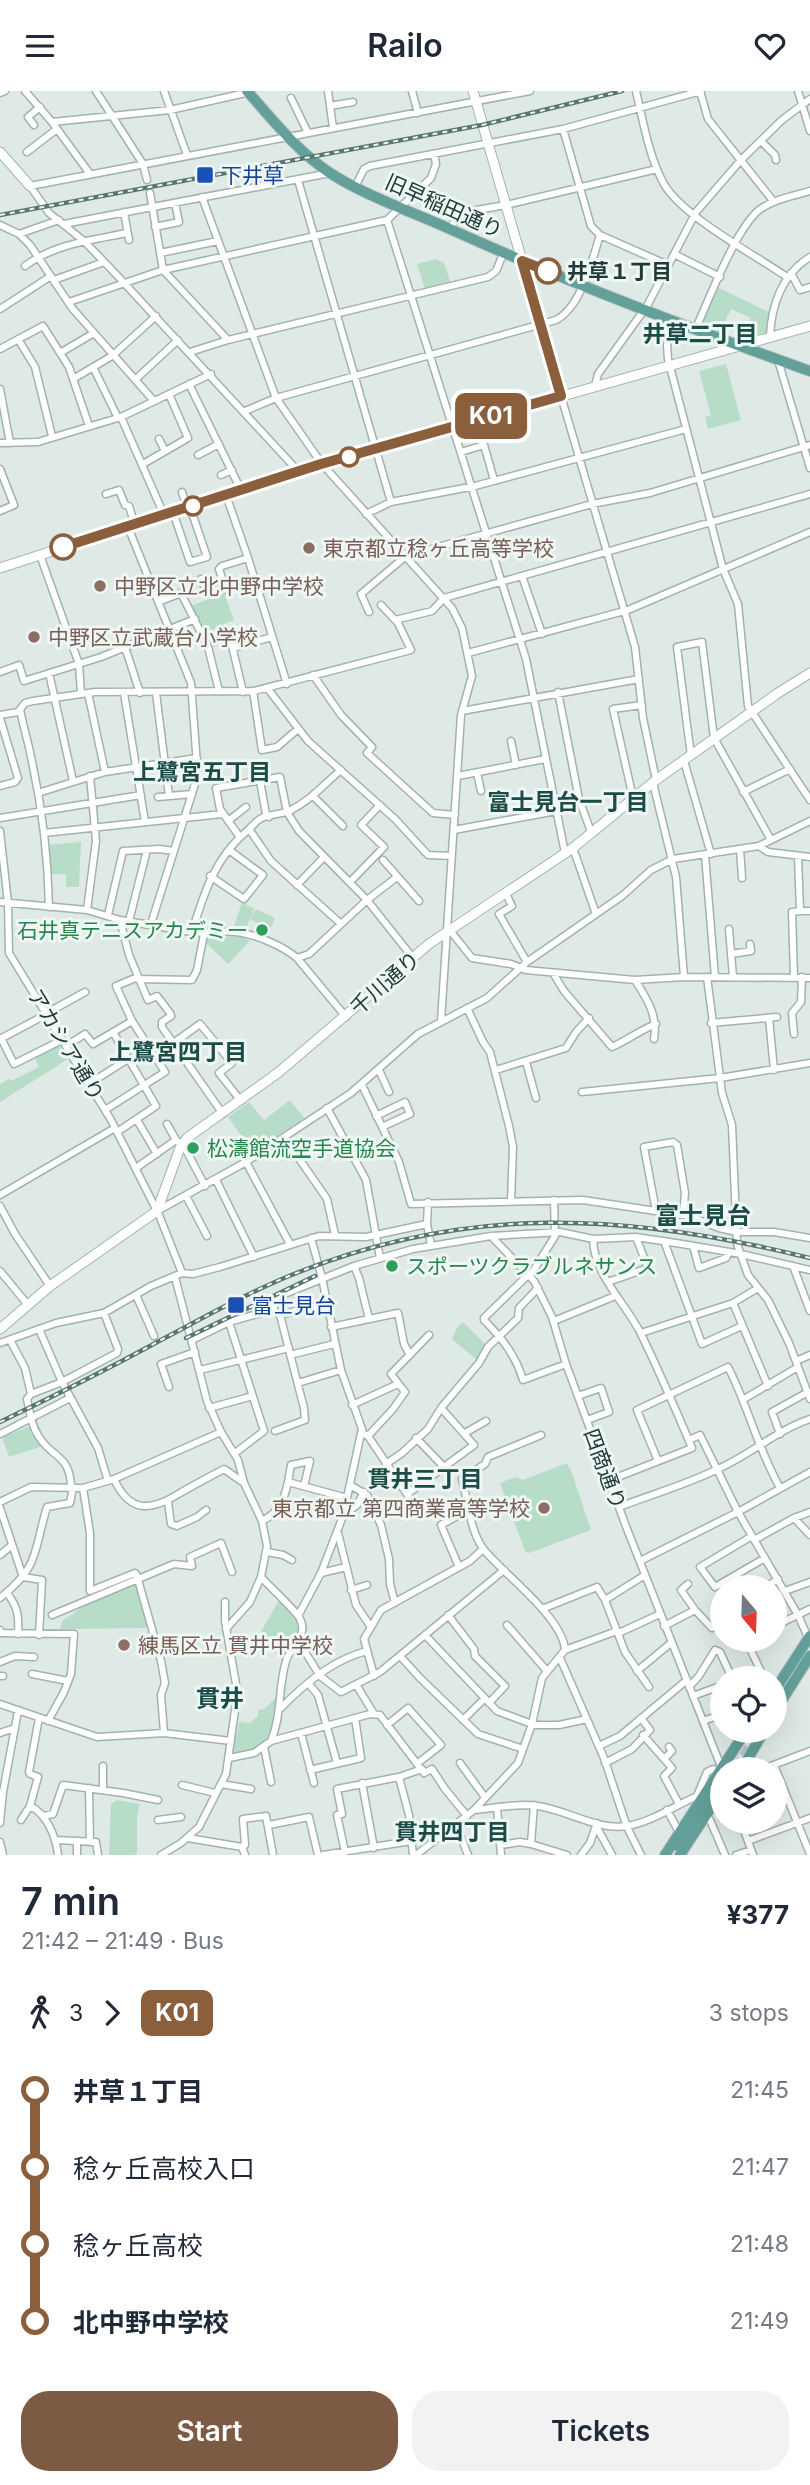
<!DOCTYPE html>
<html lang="en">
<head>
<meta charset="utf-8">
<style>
	body { margin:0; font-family:Inter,"Noto Sans JP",sans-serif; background:#f2f2f3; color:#1f2937; height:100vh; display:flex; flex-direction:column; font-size:26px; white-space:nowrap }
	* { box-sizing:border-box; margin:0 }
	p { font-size:23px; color:#747a83 }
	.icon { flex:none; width:38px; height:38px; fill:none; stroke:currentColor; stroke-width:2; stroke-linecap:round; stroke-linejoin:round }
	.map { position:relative; height:1764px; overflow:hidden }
	.details { display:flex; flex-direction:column; background:#fff; flex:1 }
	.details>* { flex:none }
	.badge { padding:0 14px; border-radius:10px; font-size:24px; line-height:46px }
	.needle { width:46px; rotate:161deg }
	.controls { position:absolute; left:710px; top:1484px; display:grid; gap:14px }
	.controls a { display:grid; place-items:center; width:77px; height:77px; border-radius:50%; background:#fff; box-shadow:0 7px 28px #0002; font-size:35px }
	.map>.badge { position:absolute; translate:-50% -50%; box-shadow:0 0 0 4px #fff }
	.legs { display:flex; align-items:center; gap:10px; height:77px; padding:0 21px; font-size:23px }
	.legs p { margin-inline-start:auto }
	.headline { display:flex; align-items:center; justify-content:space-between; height:119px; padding:0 21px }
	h1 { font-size:38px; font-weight:600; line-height:52px }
	.button { display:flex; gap:14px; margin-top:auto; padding:14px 21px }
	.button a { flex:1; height:80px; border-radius:28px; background:#7d5a44; color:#fff; font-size:28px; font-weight:600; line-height:80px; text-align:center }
	.button a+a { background:#f2f2f3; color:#1f2937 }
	ul { padding:0 21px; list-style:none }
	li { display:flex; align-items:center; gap:24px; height:77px; font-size:26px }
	li i { display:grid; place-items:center; width:10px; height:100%; margin:0 9px; background:currentColor }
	li i::after { content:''; width:18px; height:18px; margin:-9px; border:5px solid; border-radius:50%; background:#fff }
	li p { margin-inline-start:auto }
	li:first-child i { background:linear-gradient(#0000 50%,currentColor 0) }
	li:last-child i { background:linear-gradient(currentColor 50%,#0000 0) }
	header { display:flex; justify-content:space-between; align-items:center; height:91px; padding:0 21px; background:#fff; font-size:32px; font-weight:600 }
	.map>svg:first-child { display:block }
</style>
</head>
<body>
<header><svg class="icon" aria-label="menu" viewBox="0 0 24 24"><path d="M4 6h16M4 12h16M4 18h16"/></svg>Railo<svg class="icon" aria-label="heart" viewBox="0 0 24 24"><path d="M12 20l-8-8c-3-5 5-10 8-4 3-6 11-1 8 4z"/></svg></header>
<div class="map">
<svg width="810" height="1764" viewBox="0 0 810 1764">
	<rect width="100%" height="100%" fill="#dfeae7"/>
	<!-- green -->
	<path fill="#b7dcc7" d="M436,168L444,172L450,190L449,192L425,198L417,173Z
		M717,196L771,222L768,241L743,246L751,227L731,218L720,242L700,234Z
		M726,273L741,329L708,338L705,326L711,324L699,280Z
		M224,502L234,529L224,533L229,551L210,557L191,515Z
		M81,751L79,796H66V783H50L46,754Z
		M242,812L254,817L251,826L256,818L275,827L270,838L250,828L245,839L234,835Z
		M221,845L242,846L250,850L228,873L206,852L207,847Z
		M56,954L59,955L68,968L0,1011V993L9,988L11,990L39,976L34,965Z
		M290,1009L304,1027L253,1061L228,1026L249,1011L264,1029Z
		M463,1231L486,1254L478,1270L452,1248L458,1235Z
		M30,1335L43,1355L9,1366L2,1346Z
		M567,1372L572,1382L591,1439L529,1462L525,1460L500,1392L515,1386L523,1389Z
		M134,1493L137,1496L148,1537L60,1538L62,1530L90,1511Z
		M279,1509C305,1534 303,1541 284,1569L258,1546Z
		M275,1608L278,1609C273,1642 271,1657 234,1663L233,1661L239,1631L250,1632L258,1625V1619L264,1618Z
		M117,1709L140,1713L137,1724V1762L135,1764H109L111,1713Z"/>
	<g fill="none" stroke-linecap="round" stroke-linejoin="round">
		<!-- primary-tunnel -->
		<path stroke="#b9c7c4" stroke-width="10" stroke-dasharray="10 5" stroke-linecap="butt" d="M736,1678L754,1649"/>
		<defs>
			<path id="street" d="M25,0L52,31L90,83
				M96,0L143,73L147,89
				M164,0L187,64
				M328,0L333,37
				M412,0L418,22
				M636,0C643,30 649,66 664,93C682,125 755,164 787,186
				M700,0L708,28L774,111
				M798,0L810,40
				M0,2L5,0
				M291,7L308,42
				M330,15L353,11
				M52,31L170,19L250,1
				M34,34L28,26L40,16
				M563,38L591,135L600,144L668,174
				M761,50L775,64L776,69
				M27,61L57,38
				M298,89L391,411
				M355,96L364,78L370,75L563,38L701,0
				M150,102L163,179L228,249
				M202,106L276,307L322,373L452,517L462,537L472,585L461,624L441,930
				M124,121L129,149
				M387,129L526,568L565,762
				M64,133L330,82
				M0,134L19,143L30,154L72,217L154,310
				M155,136L179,131L175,112
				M450,138L459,122L506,114L657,78
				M19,143L59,129
				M160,162L218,150
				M674,163L720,186
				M25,175C54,153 92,149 127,142
				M791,182L800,199L810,196
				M54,189L104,171
				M69,211L163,179L387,129L431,87L436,73L434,63
				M0,218L51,185
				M674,231L667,254L668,268L723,478L738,513L748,615L810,709
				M695,239C709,209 735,139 759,119C774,108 793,105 810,100
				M770,246C771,215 782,183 810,166
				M18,248L35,276L52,345
				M0,258L43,235L69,276L89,335
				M190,261L228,249L488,186L496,180L503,163
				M60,262L94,242
				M778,269L810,377
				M93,276L118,327
				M73,288L112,265L156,225
				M136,288L178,249
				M189,293L241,399
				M595,295L598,283L647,215L696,121L741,69L782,29L810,8
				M0,298L10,352
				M561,305L635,556L643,627L656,689
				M245,320L276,307L556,229C581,216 592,170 600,144
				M121,326L164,424
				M159,348L165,360
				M0,352L38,351L121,326L211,283
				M461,361L484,354L494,389
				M198,364L219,353
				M143,373L188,347L169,303
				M0,378L14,414L0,420
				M299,381L112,179L84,150L49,122L30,95L530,0
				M221,384L232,379
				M182,401L187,417
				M106,403L119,399L125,414L129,415L135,434
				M226,404L248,467L287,593
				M173,421L190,471L207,466L190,416
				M366,423L391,411L475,395L686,338
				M128,436L191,592L197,674L195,693L151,833
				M40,464L79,573L81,603
				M248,467L222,475L219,478L226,499L255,489
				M522,485L542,543
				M201,488L204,495L222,489
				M158,511L181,502L208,556L219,600
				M369,521L361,503L406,465L592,413L650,402L810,354
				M395,529L432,520L444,507L810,403
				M229,542L243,601
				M125,556L140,602
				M233,557L272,546
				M468,562L628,519L810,441
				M0,581L19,574L24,590L101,566L195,528
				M49,582L73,690
				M313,584L341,624L372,656L367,662L433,722L455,724
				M268,598L308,650L395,728L428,764L452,765
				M253,600L262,659L277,656L298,638
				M558,601L579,708L591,741
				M88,602L105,681
				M124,602L145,731
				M156,602L169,705
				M20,618C23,635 28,650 31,666C42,715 48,766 49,816
				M462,620L639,588
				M0,624L18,621L25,612L33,610L95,601L254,600L411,559L398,532L381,514
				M0,627L18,687L15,691L0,695
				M511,650L516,674
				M691,665L677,556L702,551L714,647L771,749
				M684,670L711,763
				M477,682L481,700
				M458,685L545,668
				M260,690L266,723L269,726
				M653,692L676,786L684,886
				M743,701L790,678
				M38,702L105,681L197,667
				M313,705L343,735
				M158,706L192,703
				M633,707L613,618L642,614
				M0,727L141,704
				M228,730L246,716
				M249,738L271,770L340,832
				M454,739L556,720
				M0,740L8,812L9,862L111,1029L159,1124L182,1182
				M44,742L222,723
				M239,745L220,718L216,697L280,686L287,721L299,740L367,809L413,867
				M759,755L768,761L810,766
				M573,757L596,823
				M740,758L742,787
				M705,764L715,886
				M798,765L800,820H810
				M383,769L419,810
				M210,785L244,808L263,784L229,759
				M350,791L384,756L361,734L380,714
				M297,794L324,766
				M505,801L512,815L499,823L527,871
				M0,811L87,819L120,829L192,841C207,843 222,839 236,841C255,843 283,855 297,867L346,926
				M87,819L96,750L90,685
				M108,824L123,760L159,758L174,760
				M120,829L129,864L148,909L157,905L170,922L171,925L162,931V936L223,1023
				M129,830L147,759
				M729,838L733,886
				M447,840L452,842L472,867L511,873L526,879L635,889L684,886L810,887
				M192,841C204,802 215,766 248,739C252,736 255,731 260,728C268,723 281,724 291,719C311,709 324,693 341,679
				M731,863L751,860L750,853
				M297,867L309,863L367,809L397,786
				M553,882L564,900L612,956C628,949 640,939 656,933
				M707,886L722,1002L732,1034L737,1153L748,1184L768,1209L789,1252L810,1308
				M794,886L792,821L800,820
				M138,888L192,889L197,879L204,843
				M635,889C647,908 658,924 654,948
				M467,917L483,951L490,961L509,1035L513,1056L511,1110
				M47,922L85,901
				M769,927L774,979
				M711,932L777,926
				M113,941L156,1015L117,1041
				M794,943L792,922L801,911L802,886
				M1,947L14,973L62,949
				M0,948L47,923
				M175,951L200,933L232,972L219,982L241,1010
				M66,955L85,943L93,953L132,930
				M526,971L536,1007
				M379,979L389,1001
				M496,979L566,957L576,941L589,927
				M89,993L128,968
				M362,994L399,1071L411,1113L583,1109L689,1125L719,1137L737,1141H774L810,1147
				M582,1001L720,987L810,972
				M327,1017L366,1089L380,1167
				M105,1019L165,981L132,930L116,895L138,886
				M376,1025L405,1011L410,1023L382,1036
				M137,1029L157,1063
				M167,1033L176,1049
				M284,1046L327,1108L335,1144
				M246,1071L290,1153
				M136,1077L176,1049L185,1057L205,1095
				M216,1089L254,1166
				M0,1104L115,1037
				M186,1105L207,1145
				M428,1111L427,1133L431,1154
				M0,1115L15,1143L50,1195
				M157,1120L246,1071L351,1002L418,943L487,907L527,871L622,805L651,779L673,768L759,755L810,730
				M656,1120L644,1056L673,1051L677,1054L685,1102L683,1124
				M491,1145L534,1190L552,1226L566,1273L627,1438L722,1678
				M593,1148C594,1185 626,1212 641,1243C659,1280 676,1319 692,1357L610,1389
				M664,1150L702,1253L742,1235
				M693,1155L699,1177L726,1167L729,1161
				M354,1175L359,1187L369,1228
				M793,1175L810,1220
				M0,1180L28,1214
				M528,1184L484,1227V1229C502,1247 516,1265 523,1289L566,1273
				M530,1185L555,1145L554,1109
				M175,1186L207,1310L221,1341L238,1369L244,1392L262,1430L267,1455L261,1486L250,1511L226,1538
				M608,1191L648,1177L636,1146
				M136,1204L154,1245
				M733,1212L768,1295
				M274,1219V1211L277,1206L354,1175L413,1158L491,1145L560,1141L593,1148L636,1146L682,1153L741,1163L810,1179
				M554,1230L615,1205
				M229,1231L264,1340L235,1362
				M331,1236L398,1222L404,1253L410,1264
				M39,1238L62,1291L98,1357L108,1390
				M641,1242L733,1212L758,1197
				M10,1249L25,1277L31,1303L27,1308C30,1321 31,1334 39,1346C52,1367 70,1364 71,1395
				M192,1249L229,1231L271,1219H274L280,1224L326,1212
				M0,1252L56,1232L104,1222L151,1195L182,1182L193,1183L220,1176L319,1145L366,1146L427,1133
				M290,1264L334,1253
				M796,1270L810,1264
				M200,1279L289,1257
				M298,1292L341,1279
				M169,1296L161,1273L195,1261
				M31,1303L62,1291L117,1262L118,1258L104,1222
				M578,1305L601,1297L609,1321L587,1329
				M744,1308L798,1276
				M352,1314L398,1293
				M209,1317L253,1305
				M275,1340L305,1329L304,1317L280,1224
				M362,1342L368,1345L393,1318L405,1301L391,1283L429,1244
				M465,1342L486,1330
				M0,1343L70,1307
				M780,1343L772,1321L808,1301
				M368,1345L421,1424
				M416,1347L444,1376
				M689,1349L700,1344L738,1421L798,1524L806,1542L810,1545
				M658,1370L637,1319L728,1276C748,1315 758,1358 780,1397
				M386,1373L402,1362L428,1338L441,1317L479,1272L488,1256L518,1227L519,1217L538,1197
				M114,1388C130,1423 151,1420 180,1402C194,1394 209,1386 224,1378L244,1392
				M288,1391L291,1374L310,1370L304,1395
				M350,1394L367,1404L381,1434L389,1468L390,1493L395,1512
				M83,1397L90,1442V1500L135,1482L137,1485L161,1570L165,1592L161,1604L164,1642
				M407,1403L474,1354L441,1317
				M0,1411L31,1396L83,1397L114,1388L221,1341
				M168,1411L171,1433L177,1435L197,1426L206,1419
				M619,1416C653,1403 688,1393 720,1377C751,1363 779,1338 810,1328
				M0,1417L23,1486
				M343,1425L357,1414L364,1401
				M794,1427L810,1444
				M262,1430C280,1421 284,1409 288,1391L347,1407
				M338,1442L356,1514L371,1536
				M752,1445L700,1476L715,1496L765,1467
				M754,1449L794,1427L810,1421
				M267,1461L283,1464L292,1469
				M0,1464L12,1454
				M640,1470L738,1421L810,1381
				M459,1476L441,1434L470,1418
				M321,1482L346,1476
				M23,1486L42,1489L39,1544
				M261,1486C270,1496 293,1517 299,1526C310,1545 291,1554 286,1570C278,1596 282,1624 271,1650
				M688,1493L681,1499L695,1519L712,1537L723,1528
				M766,1496L778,1488
				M351,1499L367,1494
				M785,1500L810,1491
				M7,1502C18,1516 19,1525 18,1543
				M0,1507C41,1474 33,1461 47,1416L70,1412L73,1396
				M605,1509L625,1561L649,1596
				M542,1518L597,1496L605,1509L645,1484
				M52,1524L174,1473L192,1475L190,1466L221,1452L232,1481
				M448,1524L474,1558L475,1565L505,1595L489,1612
				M298,1525L321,1482L343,1425L362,1338L341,1279L322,1187L311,1147
				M507,1534L547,1580
				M664,1535L695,1519
				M775,1535L810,1518
				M0,1539L1,1542L74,1543L71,1583L64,1601L48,1630
				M425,1544L497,1620L532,1633
				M746,1549L764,1587
				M299,1551L320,1585L341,1601L380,1581L504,1479
				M565,1559L614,1541H621L660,1523
				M400,1565L420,1587L478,1643L523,1658
				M560,1567L604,1667L627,1736L641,1764
				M0,1571L15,1565L34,1566
				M637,1580L671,1552
				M32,1583L68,1590
				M0,1585H3
				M374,1585L364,1548L381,1519L470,1470L483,1458
				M309,1593L318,1604L337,1672
				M357,1595L374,1623
				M689,1596L699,1585L715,1559L720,1561L732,1587
				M693,1605L723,1594
				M0,1613L97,1646L164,1642L231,1650
				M280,1618C303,1594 334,1568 367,1560
				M463,1629L485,1607
				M703,1630L723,1623
				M387,1634L408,1617L441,1654L418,1672
				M532,1634H559L587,1628
				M0,1642L15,1637
				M301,1642L314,1692
				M643,1644L672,1677L664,1685L679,1713
				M599,1655L620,1645L687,1589
				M264,1656L271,1691
				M229,1667L254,1662L271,1650L370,1623L380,1624L424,1682L432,1678L445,1698L467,1725
				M664,1668L672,1660L669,1656
				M460,1672L484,1705
				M605,1672L632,1658L650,1639L641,1627
				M774,1674L810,1763
				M103,1675V1699
				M763,1678L810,1660
				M310,1679L361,1667L355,1627
				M399,1686L409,1724L413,1764
				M362,1692L374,1757
				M221,1693L251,1698
				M182,1694L215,1702
				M89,1697L90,1751
				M697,1705L707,1681L713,1678L721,1683
				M534,1714L531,1753L567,1764
				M30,1715C47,1723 56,1746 58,1764
				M497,1717L501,1764
				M474,1719C495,1717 517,1712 538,1715C567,1719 598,1740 627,1735C651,1731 675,1715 697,1705L700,1707
				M667,1719L679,1741
				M43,1725L53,1723L63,1694L123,1702L158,1709
				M21,1729L30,1715L38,1686L30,1683L29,1681L39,1627
				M158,1729L181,1726
				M710,1729L725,1764
				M741,1731L753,1764
				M0,1732L3,1701L18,1620
				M269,1734L309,1726L318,1764
				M456,1734L468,1764
				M596,1735L612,1764
				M188,1747L242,1756L245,1764
				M55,1749L96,1751L98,1764
				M77,1750V1764
				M748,1750L810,1727
				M0,1751L3,1764
				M501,1754L520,1751L531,1753
				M242,1756L245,1754L243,1728L266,1725L273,1764
				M345,1761L337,1724L342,1723L337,1698L399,1686L422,1678
				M161,1764L181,1752L199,1736L226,1683L236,1612V1593L225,1530V1511
				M323,1764L411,1750
				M416,1764L474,1719L518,1672L532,1633L542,1587L565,1559C563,1527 505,1484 485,1460C470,1442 468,1410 462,1388L485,1373L488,1366L541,1344
				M581,1764L590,1752L597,1732
				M736,1764L751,1759"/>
			<path id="secondary" d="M473,0L561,305
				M0,61L30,95
				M0,477L322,373L810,235
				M0,1238L50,1195L157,1120L180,1057L187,1047L279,981L429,853L573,757L656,689L778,602L810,582"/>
			<path id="primary" d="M247,0C273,29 297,60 330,82C364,104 412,121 450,138C567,191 688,237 810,280
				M775,1599L810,1545
				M775,1620L810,1565
				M742,1678L764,1640
				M678,1755L718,1693
				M665,1764L746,1640
				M680,1764L721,1701"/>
		</defs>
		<!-- street casing -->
		<use href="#street" stroke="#a2b2af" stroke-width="9"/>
		<!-- secondary casing -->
		<use href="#secondary" stroke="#9eb6b1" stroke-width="11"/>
		<!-- primary casing -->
		<use href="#primary" stroke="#bcc4c3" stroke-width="12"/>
		<!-- street -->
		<use href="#street" stroke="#fff" stroke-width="6"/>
		<!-- secondary -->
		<use href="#secondary" stroke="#fff" stroke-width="9"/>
		<!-- primary -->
		<use href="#primary" stroke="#63a09a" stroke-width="10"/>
		<defs>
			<path id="rail" d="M0,124L482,34L622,0
				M186,1247L315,1185
				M0,1331C54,1305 108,1278 161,1249C203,1227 245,1203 289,1185C467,1112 628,1122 810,1167"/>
		</defs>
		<!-- rail casing -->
		<use href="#rail" stroke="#5a7673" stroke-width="4.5"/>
		<!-- rail -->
		<use href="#rail" stroke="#eff7f4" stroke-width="2" stroke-dasharray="5" stroke-linecap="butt"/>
	</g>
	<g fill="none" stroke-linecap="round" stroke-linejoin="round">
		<defs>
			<path id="line-1" d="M63,456L321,373L561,305L522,170L548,180"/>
		</defs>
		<!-- line-1 casing -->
		<use href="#line-1" stroke="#fff" stroke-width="16"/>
		<!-- line-1 -->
		<use href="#line-1" stroke="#8b5e3c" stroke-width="10"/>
	</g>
	<!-- markers -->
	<g fill="#1a4fb4" stroke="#eff7f4" stroke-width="2.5">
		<rect x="196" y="75" width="18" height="18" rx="3.5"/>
		<rect x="227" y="1205" width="18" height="18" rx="3.5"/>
	</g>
	<g fill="#fff" stroke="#8b5e3c" stroke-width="3.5">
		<circle cx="548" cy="180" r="12"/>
		<circle cx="349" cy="366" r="9"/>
		<circle cx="193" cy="415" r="9"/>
		<circle cx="63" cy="456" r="12"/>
	</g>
	<g fill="#8d6e63" stroke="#eff7f4" stroke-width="2.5">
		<circle cx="309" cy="457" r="7"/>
		<circle cx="100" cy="495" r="7"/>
		<circle cx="34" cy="546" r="7"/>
		<circle cx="544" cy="1417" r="7"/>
		<circle cx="124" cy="1554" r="7"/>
	</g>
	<g fill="#2e9e5b" stroke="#eff7f4" stroke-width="2.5">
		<circle cx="262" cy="839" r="7"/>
		<circle cx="193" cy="1057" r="7"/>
		<circle cx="392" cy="1175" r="7"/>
	</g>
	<g text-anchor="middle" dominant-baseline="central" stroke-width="6" stroke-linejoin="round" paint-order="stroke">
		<!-- transit labels -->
		<g font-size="21" fill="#164399" stroke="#eff7f4" text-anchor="start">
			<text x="221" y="84">下井草</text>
			<text x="252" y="1214">富士見台</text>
		</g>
		<!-- street labels -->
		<g font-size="21" fill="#203a37" stroke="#eff7f4">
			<text transform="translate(444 115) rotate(24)">旧早稲田通り</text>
			<text transform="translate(385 892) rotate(-41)">千川通り</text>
			<text transform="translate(66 954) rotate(59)">アカシア通り</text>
			<text transform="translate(605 1378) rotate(70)">四商通り</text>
		</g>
		<!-- stop labels -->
		<g font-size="21" font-weight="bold" fill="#203a37" stroke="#eff7f4" text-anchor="start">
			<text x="567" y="180">井草１丁目</text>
		</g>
		<!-- education labels -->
		<g font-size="21" fill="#785e54" stroke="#eff7f4" text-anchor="start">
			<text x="323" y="457">東京都立稔ヶ丘高等学校</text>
			<text x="114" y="495">中野区立北中野中学校</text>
			<text x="48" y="546">中野区立武蔵台小学校</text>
			<text x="530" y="1417" text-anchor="end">東京都立 第四商業高等学校</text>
			<text x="138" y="1554">練馬区立 貫井中学校</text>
		</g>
		<!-- leisure labels -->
		<g font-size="21" fill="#27864d" stroke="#eff7f4" text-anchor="start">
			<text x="248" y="839" text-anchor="end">石井真テニスアカデミー</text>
			<text x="207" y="1057">松濤館流空手道協会</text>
			<text x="406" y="1175">スポーツクラブルネサンス</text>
		</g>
		<!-- neighbourhood labels -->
		<g font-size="23" font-weight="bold" fill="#1c4c48" stroke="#eff7f4">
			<text x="700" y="243">井草二丁目</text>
			<text x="202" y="681">上鷺宮五丁目</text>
			<text x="568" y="711">富士見台一丁目</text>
			<text x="178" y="961">上鷺宮四丁目</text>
			<text x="425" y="1388">貫井三丁目</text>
			<text x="452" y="1741">貫井四丁目</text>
		</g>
		<!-- quarter labels -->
		<g font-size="24" font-weight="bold" fill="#1c4c48" stroke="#eff7f4">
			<text x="703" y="1124">富士見台</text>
			<text x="220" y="1607">貫井</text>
		</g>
	</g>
</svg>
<div class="controls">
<a><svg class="needle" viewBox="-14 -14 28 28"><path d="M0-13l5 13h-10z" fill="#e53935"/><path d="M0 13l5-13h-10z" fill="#747a83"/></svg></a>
<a><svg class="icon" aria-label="locate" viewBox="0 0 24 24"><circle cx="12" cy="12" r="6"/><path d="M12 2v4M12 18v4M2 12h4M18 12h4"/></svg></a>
<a><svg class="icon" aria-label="layers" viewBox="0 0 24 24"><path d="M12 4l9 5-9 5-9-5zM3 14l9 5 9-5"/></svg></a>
</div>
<b class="badge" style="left:491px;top:325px;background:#8b5e3c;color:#fff">K01</b>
</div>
<section class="details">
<div class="headline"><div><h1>7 min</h1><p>21:42 – 21:49 · Bus</p></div><b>¥377</b></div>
<div class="legs"><svg class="icon" aria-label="walk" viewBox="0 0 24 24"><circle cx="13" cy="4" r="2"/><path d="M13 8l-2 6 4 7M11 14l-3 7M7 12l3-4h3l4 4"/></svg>3<svg class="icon" aria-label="forward" viewBox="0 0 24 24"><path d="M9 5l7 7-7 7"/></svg><b class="badge" style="background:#8b5e3c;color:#fff">K01</b><p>3 stops</p></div>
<ul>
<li><i style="color:#8b5e3c"></i><b>井草１丁目</b><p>21:45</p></li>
<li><i style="color:#8b5e3c"></i><span>稔ヶ丘高校入口</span><p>21:47</p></li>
<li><i style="color:#8b5e3c"></i><span>稔ヶ丘高校</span><p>21:48</p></li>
<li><i style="color:#8b5e3c"></i><b>北中野中学校</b><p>21:49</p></li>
</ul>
<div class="button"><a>Start</a><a>Tickets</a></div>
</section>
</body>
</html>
